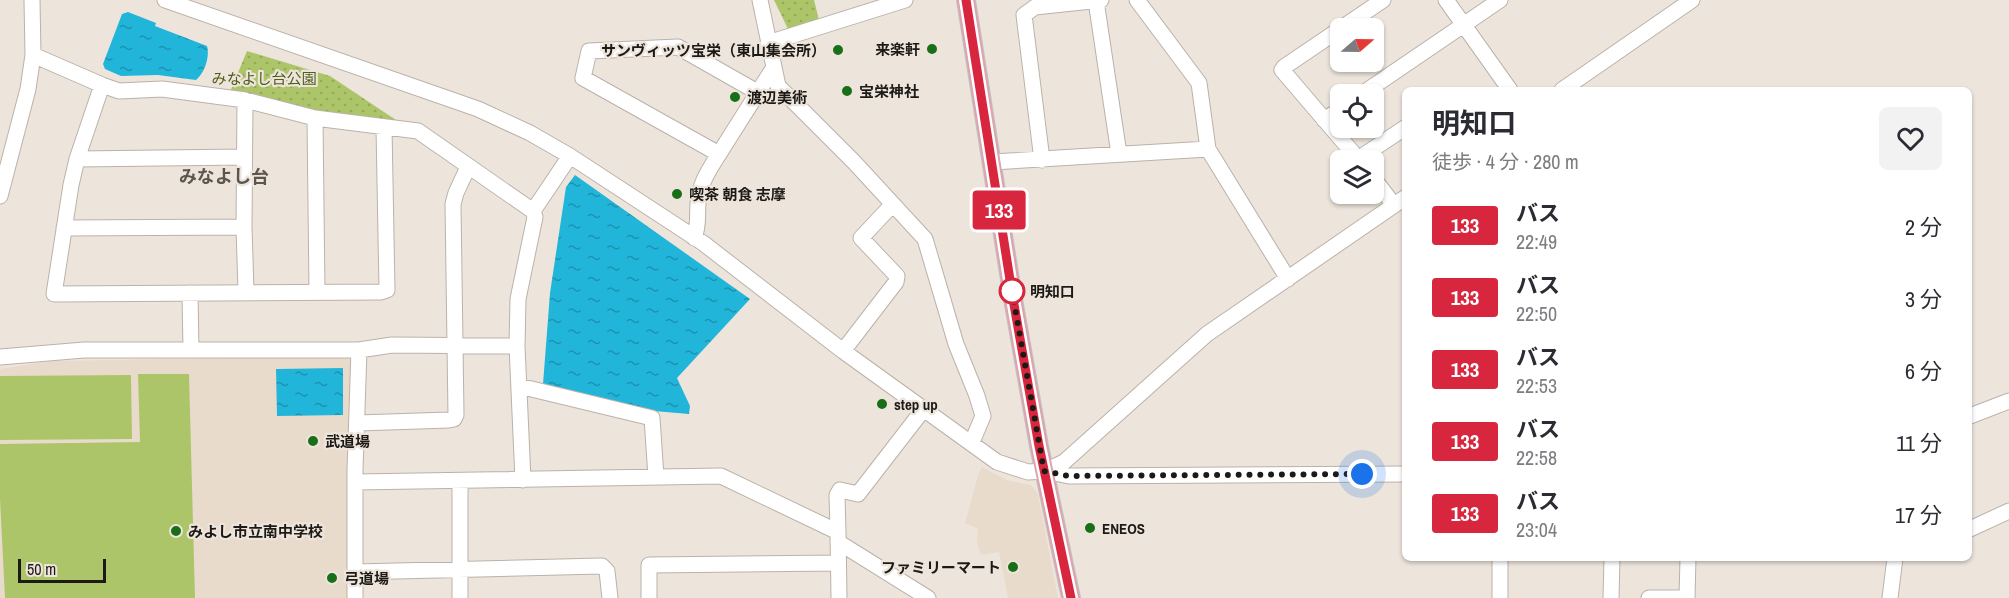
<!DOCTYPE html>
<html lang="ja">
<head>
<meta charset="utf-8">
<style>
	body { margin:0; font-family:"Archivo Narrow","Noto Sans JP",sans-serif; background:#f2f2f3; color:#2b2b33; height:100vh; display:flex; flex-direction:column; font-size:22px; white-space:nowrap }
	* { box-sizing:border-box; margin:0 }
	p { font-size:20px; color:#7c7c81 }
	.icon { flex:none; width:33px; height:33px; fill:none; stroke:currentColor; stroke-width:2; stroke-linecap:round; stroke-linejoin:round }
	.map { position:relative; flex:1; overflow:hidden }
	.drawer { position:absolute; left:1402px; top:87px; width:570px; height:474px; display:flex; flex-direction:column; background:#fff; border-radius:9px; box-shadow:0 2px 4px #0004 }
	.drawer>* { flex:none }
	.badge { padding:0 12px; border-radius:4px; font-size:21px; line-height:39px }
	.needle { width:39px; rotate:70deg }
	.tools { position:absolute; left:1330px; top:18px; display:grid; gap:12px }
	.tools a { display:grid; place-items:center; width:54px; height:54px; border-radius:9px; background:#fff; box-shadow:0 2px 4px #0004; font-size:30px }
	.scale { position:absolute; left:18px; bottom:15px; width:88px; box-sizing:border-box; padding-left:6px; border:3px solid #1c1916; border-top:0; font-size:16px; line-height:21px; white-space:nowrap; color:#1c1916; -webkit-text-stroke:4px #ede5dc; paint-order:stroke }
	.you { position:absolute; width:30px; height:30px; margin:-15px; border:4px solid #fff; border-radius:50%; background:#1a73e8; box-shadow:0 0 0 9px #1a73e833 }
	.map>.badge { position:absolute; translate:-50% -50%; box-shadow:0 0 0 3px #fff }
	.round { display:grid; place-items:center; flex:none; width:63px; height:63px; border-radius:9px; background:#f2f2f3 }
	.summary { display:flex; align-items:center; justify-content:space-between; height:102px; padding:0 30px }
	h1 { font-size:28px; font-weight:700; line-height:45px }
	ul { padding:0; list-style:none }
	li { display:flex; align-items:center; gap:18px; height:72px; padding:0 30px }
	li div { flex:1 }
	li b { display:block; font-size:22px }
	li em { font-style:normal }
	li .badge { min-width:66px; font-weight:700; text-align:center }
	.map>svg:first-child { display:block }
</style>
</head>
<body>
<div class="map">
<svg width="2009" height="598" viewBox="0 0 2009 598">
	<defs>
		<pattern id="park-dots" width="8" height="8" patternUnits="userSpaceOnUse" patternTransform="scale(1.5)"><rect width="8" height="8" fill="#adc569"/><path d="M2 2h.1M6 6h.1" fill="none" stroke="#94a95a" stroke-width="1.8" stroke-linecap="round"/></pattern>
		<pattern id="water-ripples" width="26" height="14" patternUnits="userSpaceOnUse" patternTransform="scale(1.5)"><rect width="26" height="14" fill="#21b5da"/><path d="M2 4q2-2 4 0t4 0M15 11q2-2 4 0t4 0" fill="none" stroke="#1c92b0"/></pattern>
	</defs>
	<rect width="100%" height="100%" fill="#ede5dc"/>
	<!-- built -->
	<path fill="#e9dbcc" d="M347,356L351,360V598H0V369L50,361Z
		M982,467L1007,480L1031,485L1038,494L1058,598H1008L999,552L981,555L977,543L978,529L965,523L979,472Z"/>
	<!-- grass -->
	<path fill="#adc569" d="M138,374H189L195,598H5L0,499V444L140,442Z
		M131,375L132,439L0,440V376Z"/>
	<!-- park -->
	<path fill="url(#park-dots)" d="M774,0H814L819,20L788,29Z
		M247,51L330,76L402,124L315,112L230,92Z"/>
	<!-- water -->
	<path fill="url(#water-ripples)" d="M128,12L156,23L155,26L207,46C210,56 205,73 196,80L158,75L121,76L105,69L103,64L122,14Z
		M575,175L750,299L677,378L690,406L689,414L642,410L543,384L550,293L566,187Z
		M343,368V415L277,416L276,369Z"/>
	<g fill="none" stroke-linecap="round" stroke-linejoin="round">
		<defs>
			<path id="minor" d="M165,0L478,109L530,133L570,156L703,243L843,351L997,462L1028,472L1045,471L1069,476L1406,474
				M760,0L778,86L854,162L925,239L956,344L977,396L983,416L972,442
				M1137,0L1199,83L1208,149
				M1446,0L1510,90
				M1096,1L1119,154
				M768,43L905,0
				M33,55L102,85
				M1562,90L1692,0
				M759,93L678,47L589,51L583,78L719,154L774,67
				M1362,94L1500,0
				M245,100L244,227L246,291
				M315,118L317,292
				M1324,120L1341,109
				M384,127L387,290L381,292L54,294L71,185L77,159L102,85L119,91L162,89L245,100L315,118L418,131L533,211
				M77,159L244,157
				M1358,159L1406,127
				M1042,160L1024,15L1035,7L1101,0
				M1359,160L1282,70L1284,67L1383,0
				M992,162L1208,149L1288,279
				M1374,179L1394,205
				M0,196L28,89L33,55L32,0
				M64,228L244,227
				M694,238C699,226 697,216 698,204C699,184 709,170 719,154
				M190,293L191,350
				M359,350L392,345L517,346
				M843,351L896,282L897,276L861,238L892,205
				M0,357L84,350H359L355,470V598
				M519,386L652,418L656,477
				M1970,416L2009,401
				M358,423L449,420L454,419L456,415L453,204L456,193L468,167
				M1045,471L1064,462L1207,334L1406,197
				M523,480L517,346L518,299L535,217L533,211L570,156
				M460,481V598
				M356,482L721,476L838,532L839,598
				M1970,529L2009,511
				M838,532L837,495L840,490L858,494L923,410
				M838,542L928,598
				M355,572L602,566L607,571L610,598
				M649,598V565L838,563
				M1500,598V558
				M1611,598L1612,558
				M1649,598H1687
				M1687,598L1688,558
				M1890,598L1895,558"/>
			<path id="major" d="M966,0L1013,299L1039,446L1071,598"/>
		</defs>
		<!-- minor casing -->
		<use href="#minor" stroke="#bab2aa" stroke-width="17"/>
		<!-- major casing -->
		<use href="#major" stroke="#c4c3c2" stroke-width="20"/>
		<!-- minor -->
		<use href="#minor" stroke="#fff" stroke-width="15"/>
		<!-- major -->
		<use href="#major" stroke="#dca4ae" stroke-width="18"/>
	</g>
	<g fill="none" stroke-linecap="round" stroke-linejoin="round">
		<defs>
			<path id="line" d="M966,0L1013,299L1039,446L1071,598"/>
		</defs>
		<!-- line casing -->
		<use href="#line" stroke="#fff" stroke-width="14"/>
		<!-- line -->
		<use href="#line" stroke="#d7263d" stroke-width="9"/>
		<!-- walk -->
		<path stroke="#1c1916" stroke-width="6" stroke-dasharray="0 10.8" d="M1012,291L1044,471L1069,476L1362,474"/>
	</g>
	<!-- markers -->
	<g fill="#196e18" stroke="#ede5dc" stroke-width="2">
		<circle cx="932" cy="49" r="6"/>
		<circle cx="838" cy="50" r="6"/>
		<circle cx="847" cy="91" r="6"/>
		<circle cx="735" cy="97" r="6"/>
		<circle cx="677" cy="194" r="6"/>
		<circle cx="882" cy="404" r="6"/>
		<circle cx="313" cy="441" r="6"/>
		<circle cx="1090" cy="528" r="6"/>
		<circle cx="176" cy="531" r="6"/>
		<circle cx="1013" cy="567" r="6"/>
		<circle cx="332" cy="578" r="6"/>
	</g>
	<circle fill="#fff" stroke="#d7263d" stroke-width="3" cx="1012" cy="291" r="12"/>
	<g text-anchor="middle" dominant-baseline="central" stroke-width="4.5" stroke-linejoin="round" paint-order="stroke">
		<!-- poi labels -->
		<g font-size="15" font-weight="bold" fill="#1c1916" stroke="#ede5dc" text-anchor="start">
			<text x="920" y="49" text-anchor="end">来楽軒</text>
			<text x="826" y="50" text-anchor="end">サンヴィッツ宝栄（東山集会所）</text>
			<text x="859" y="91">宝栄神社</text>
			<text x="747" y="97">渡辺美術</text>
			<text x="689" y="194">喫茶 朝食 志摩</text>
			<text x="894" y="404">step up</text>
			<text x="325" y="441">武道場</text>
			<text x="1102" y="528">ENEOS</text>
			<text x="188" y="531">みよし市立南中学校</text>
			<text x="1001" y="567" text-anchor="end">ファミリーマート</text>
			<text x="344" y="578">弓道場</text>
		</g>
		<!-- park labels -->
		<g font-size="15" fill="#4f5e1a" stroke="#ede5dc">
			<text x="264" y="78">みなよし台公園</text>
		</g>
		<!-- stop labels -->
		<g font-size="15" font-weight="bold" fill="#1c1916" stroke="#ede5dc" text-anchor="start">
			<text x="1030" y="291">明知口</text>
		</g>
		<!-- quarter labels -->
		<g font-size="18" font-weight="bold" fill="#5d564f" stroke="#ede5dc">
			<text x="224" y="176">みなよし台</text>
		</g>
	</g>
</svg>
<div class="tools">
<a><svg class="needle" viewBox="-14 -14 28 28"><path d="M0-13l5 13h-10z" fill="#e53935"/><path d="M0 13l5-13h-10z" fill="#7c7c81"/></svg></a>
<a><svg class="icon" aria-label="locate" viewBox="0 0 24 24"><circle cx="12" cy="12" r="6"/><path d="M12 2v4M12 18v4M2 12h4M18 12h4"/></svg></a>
<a><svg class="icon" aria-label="layers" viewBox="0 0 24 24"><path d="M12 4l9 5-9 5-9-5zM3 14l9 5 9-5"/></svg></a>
</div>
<div class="scale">50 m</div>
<div class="you" style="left:1362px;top:474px"></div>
<b class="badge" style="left:999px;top:210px;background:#d7263d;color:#fff">133</b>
<section class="drawer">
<div class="summary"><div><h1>明知口</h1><p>徒歩 · 4 分 · 280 m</p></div><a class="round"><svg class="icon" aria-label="heart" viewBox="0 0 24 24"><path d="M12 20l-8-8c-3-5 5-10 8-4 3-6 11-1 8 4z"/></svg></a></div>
<ul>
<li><span class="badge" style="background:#d7263d;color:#fff">133</span><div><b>バス</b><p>22:49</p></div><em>2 分</em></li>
<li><span class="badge" style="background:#d7263d;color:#fff">133</span><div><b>バス</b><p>22:50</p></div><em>3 分</em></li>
<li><span class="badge" style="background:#d7263d;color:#fff">133</span><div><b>バス</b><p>22:53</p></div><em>6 分</em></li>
<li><span class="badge" style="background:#d7263d;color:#fff">133</span><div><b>バス</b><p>22:58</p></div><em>11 分</em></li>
<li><span class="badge" style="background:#d7263d;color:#fff">133</span><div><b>バス</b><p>23:04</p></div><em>17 分</em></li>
</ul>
</section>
</div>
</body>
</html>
